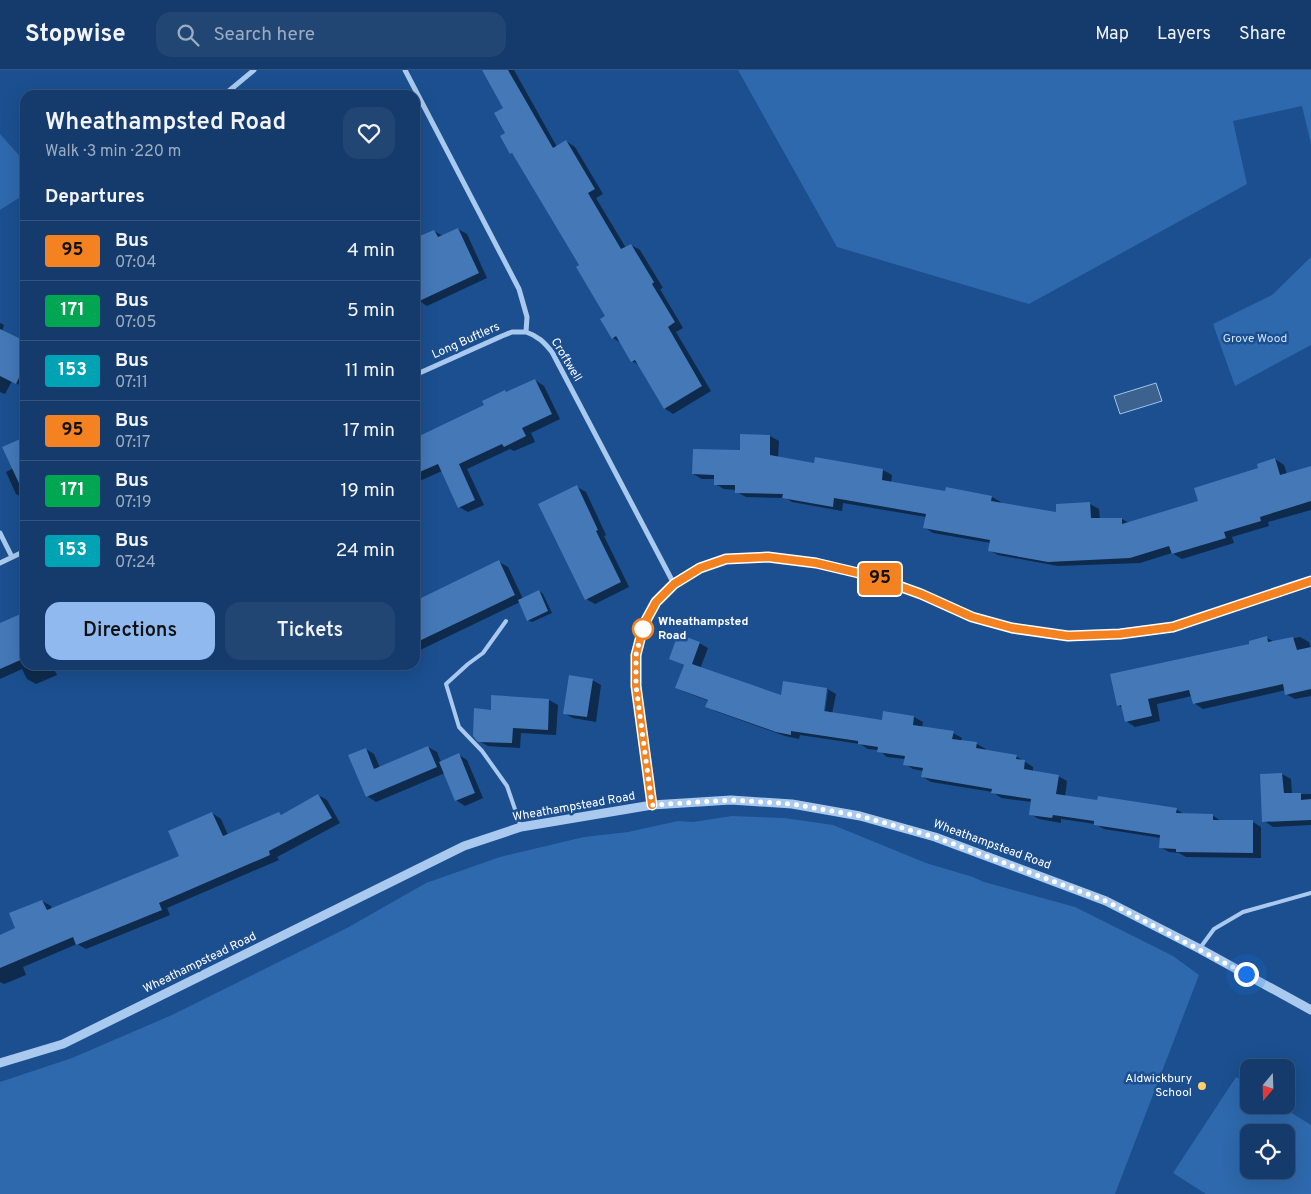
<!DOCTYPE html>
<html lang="en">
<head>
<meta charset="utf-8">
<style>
	body { margin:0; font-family:Overpass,sans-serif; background:#214673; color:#f1f3f6; height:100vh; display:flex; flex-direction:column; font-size:19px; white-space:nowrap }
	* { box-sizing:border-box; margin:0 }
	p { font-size:16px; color:#9dadc1 }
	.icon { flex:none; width:28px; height:28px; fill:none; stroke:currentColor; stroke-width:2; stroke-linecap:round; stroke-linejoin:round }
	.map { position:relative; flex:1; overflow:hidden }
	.details { position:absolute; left:20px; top:20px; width:400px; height:580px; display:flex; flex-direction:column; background:#143b6b; border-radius:15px; box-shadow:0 5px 20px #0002,0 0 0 1px #33557e }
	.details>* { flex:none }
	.badge { padding:0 10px; border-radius:4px; font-size:18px; line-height:32px }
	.needle { width:32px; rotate:199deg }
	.buttons { position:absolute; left:1240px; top:989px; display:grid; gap:10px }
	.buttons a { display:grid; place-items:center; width:55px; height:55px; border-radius:10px; background:#143b6b; box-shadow:0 5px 20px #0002,0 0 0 1px #33557e; font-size:25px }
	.you { position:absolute; width:25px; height:25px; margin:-12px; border:4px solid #fff; border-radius:50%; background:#1a73e8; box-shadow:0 0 0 8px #1a73e833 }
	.map>.badge { position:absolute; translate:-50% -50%; box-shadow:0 0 0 2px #fff }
	h2 { padding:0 25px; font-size:19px; line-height:45px }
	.round { display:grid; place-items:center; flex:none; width:52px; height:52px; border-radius:15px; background:#214673 }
	.overview { display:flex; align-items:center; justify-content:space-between; height:85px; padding:0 25px }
	h1 { font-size:24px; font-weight:600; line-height:38px }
	.button { display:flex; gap:10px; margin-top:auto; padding:10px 25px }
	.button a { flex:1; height:58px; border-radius:15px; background:#90b9f0; color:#111; font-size:20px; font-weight:600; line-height:58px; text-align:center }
	.button a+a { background:#214673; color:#f1f3f6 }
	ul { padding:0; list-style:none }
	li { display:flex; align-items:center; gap:15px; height:60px; padding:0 25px; border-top:1px solid #33557e }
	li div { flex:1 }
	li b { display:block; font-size:19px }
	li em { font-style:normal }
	li .badge { min-width:55px; font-weight:700; text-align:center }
	header { display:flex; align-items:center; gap:30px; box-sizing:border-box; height:70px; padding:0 25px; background:#143b6b; border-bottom:1px solid #33557e }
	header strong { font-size:24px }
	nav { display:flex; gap:28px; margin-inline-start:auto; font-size:18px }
	.search { width:350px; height:45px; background:#214673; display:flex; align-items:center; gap:12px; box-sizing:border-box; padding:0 18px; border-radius:15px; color:#9dadc1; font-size:19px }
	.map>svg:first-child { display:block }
</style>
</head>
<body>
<header>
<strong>Stopwise</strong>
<div class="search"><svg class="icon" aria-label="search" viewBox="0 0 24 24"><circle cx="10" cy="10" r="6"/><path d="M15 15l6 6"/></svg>Search here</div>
<nav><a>Map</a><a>Layers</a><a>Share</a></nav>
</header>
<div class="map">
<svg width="1311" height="1124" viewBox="0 0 1311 1124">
	<rect width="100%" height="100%" fill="#1b4f8f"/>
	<!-- green -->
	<path fill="#2e69ad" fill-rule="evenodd" d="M738,0H1311V74L1302,36L1233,51L1247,114L1029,234L837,177Z
		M0,64L25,92V124L0,140Z
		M1311,187V275L1235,316L1213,254L1272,225Z
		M732,746L784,748L833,755L926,793L973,807L984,812L1075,837L1173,886L1199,905L1115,1124H0V1012L72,988L172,945L347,858L426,813L500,787L584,767L628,762L678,751L693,752Z
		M1236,1007L1249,1015V1035H1279L1311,1055V1124H1206L1173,1103ZM1249,1062H1286V1100H1249Z"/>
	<!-- water -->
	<path fill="#3c6290" stroke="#9cc4f0" d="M1156,313L1162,331L1120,344L1114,326Z"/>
	<!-- shadow -->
	<path fill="#0007" fill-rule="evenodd" d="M483,0H514L557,77L566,71L575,77L603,124L596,128L626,178L631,175L640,180L663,218L660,219L683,258L676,262L711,321L673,344L664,338L639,295L632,291L621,273L613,268L607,247L581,195L516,86L511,83L507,63L505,39Z
		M362,21L368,25H356Z
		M458,159L467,164L487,208L427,236L421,232L415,235V169L434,161L443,166Z
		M0,253L4,255L2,261L25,272V318L12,311L5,324L0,322Z
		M535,310L544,316L560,349L531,363L535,372L514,381L510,379L467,399L484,435L468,442L459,437L442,401L415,413V368L486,336L507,323Z
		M770,366L779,371L778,388L815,395L816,389L883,400L892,405L891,413L946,423L992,427L1001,432L1000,434L1058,444L1090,434L1099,439L1100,450L1122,449L1129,453L1200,432L1275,389L1284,395L1287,404L1311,397V440L1268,452L1269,456L1232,467L1234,473L1182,489L1172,483L1140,493L1058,496L998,485L989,480L991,473L933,463L924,457L926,447L843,433L842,441L792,432L786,428L746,427L737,422V420L724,419L715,414V409H702L693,404Z
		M25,368V429L16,424L6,402L14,398Z
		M577,417L586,422L606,465L604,466L629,517L595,534L586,529Z
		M499,492L508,497L523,529L539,521L543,524L552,543L532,552L528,550L520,532L418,581L415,579V532Z
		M25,546V595H69L55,601L57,605L36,614L27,609L22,599L0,609V560Z
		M1300,567L1309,572L1311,579V626L1295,629L1286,624V620L1203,639L1194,633L1192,626L1157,634L1160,651L1135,657L1126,651L1123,638L1118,635L1267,568L1275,572Z
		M699,573L708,578L700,599L782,626L827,619L836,624L832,644L883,651L884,643L914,647L923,652L922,658L953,663L962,668L961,671L977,674L986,679L985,681L1016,686L1033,697V702L1058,706L1067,711L1065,727L1176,739L1185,745H1212L1221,751L1253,752L1261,757V788L1186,787L1179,783L1169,782L1160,777L1161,768L1104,759L1095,754L1061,749V753L1039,749L1030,744L1032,732L1001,728L993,722L931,712L923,707L924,701L913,699L905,694V689L887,687L879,680L868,679L860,674L800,665L799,669L785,666L715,641L707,636L709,631L685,622L676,618L685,596L671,589ZM826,620H828L824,648L821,647Z
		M592,610L601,615L596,652L573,648L564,643Z
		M549,630L558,635L556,665L521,663L520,678L488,676L479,671L492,641Z
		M428,677L437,682L441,692L459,685L467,690L483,728L465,736L456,730L445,703L376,732L367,726L366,679L374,684L380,698Z
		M1282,704L1291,709L1292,724H1311V755L1273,757L1264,751L1261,705Z
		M318,725L327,730L340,753L277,787L279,790L167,838L170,845L86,879L77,874L23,897L26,905L4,914L0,912V866L17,859L42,831L51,836L52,839L180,786L212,743L221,749L228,765L279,744L282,745Z"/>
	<!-- building -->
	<path fill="#4478b7" d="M482,0H508L553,78L566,70L595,119L588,123L621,179L631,174L654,212L652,214L675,252L668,257L702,316L664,339L635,290L631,292L616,266L612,269L600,249L605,246L576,197L579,195L512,83L510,84L500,66L505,63L494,43L503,38Z
		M458,158L479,203L415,233V168L434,160L438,167Z
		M0,259L25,271V295L16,314L0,306Z
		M535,309L552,344L522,358L526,366L504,377L502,374L459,394L475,430L458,438L438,394L415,404V368L484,335L482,331L505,320L506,322Z
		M740,364L770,365V385L814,393L815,387L883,399L882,410L945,421L946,417L992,426L991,431L1056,442V434L1090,432L1091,448H1122V454L1198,431L1194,418L1258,398L1257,394L1275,388L1280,405L1311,396V431L1260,447L1261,451L1224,462L1226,468L1172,484L1169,476L1130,488L1048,492L988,481L990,470L923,458L926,444L834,428L833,437L782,428L783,424L735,423V415H714V405L692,404L693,379L740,380Z
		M25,367V426L2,377Z
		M577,415L598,460L596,461L621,512L585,530L538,434Z
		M499,490L515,525L415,573V531Z
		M539,520L548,541L527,551L518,530Z
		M25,542V588L0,599V553Z
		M678,564L700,572L692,594L781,625L783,611L827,618L824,641L882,650L883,641L914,646L913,655L954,661L952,669L977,672L976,678L1017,685L1016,689L1025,690L1024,699L1059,705L1056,724L1097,730L1098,726L1177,738L1176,743L1213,744V750H1253V783L1176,782V779L1159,778L1160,765L1094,755V751L1053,745L1052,748L1029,745L1031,729L991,723L992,719L921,707L923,698L903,695L905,686L877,682L878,677L858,674V671L791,661V665L776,662L705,637L708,630L675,618L684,595L669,589Z
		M1267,566L1268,572L1293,567L1297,580L1311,577V619L1285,625L1283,614L1193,634L1189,620L1148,629L1152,646L1125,652L1121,635L1117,636L1110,604L1249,574V571Z
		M569,605L593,609L587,647L563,644Z
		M491,625L549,629L548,660L513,658L512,673L478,672L473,666L474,638L491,640Z
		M428,676L437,697L366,727L348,685L366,678L374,699Z
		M459,683L475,723L455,731L439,692Z
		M1282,703L1284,723H1301V730L1311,729V750L1262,752L1260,704Z
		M318,724L332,748L269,781L270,785L159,833L162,840L76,875L73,867L0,898V865L15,858L9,843L42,830L47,840L179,786L168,761L212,742L223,766L279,742L281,745Z"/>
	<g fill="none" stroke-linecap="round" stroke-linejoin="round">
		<!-- service -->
		<path stroke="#a9c9ee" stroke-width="4" d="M506,551L483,583L468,594L446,614L459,657L482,681L507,716L521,757
			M1200,878L1214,859L1243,842L1311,823"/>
		<!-- minor -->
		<path stroke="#a9c9ee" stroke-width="5" d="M405,0L519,219L527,247L526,262C538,266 544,272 552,282L674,514
			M224,25L254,0
			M415,305L502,266L512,262H526
			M0,463L12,487
			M0,493L25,481
			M652,735L636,616V585L644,554L656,532L674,514L700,498L726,489L768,487L816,493L871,506L921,524L972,547L1013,558L1068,566L1119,564L1173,557L1311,511"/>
		<!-- tertiary -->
		<path stroke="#a9c9ee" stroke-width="9" d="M0,993L63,974L464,776L521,757L652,735L731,730L792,734L860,746L935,767L1106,831L1200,879L1311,940"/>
	</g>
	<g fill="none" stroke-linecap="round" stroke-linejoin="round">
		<defs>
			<path id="line" d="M652,735L636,616V585L644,554L656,532L674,514L700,498L726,489L768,487L816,493L871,506L921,524L972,547L1012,558L1068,566L1120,564L1173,557L1311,511"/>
		</defs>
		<!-- line casing -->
		<use href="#line" stroke="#fff" stroke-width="11"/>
		<!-- line -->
		<use href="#line" stroke="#f58220" stroke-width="8"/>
		<!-- walk -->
		<path stroke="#fff" stroke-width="5" stroke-dasharray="0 9" d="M643,559L644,554L636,585V616L652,735L731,730L792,734L860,746L935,767L1106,831L1246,904"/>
	</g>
	<!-- markers -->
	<circle fill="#fff" stroke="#f58220" stroke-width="2.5" cx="643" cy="559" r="10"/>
	<circle fill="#ffd166" stroke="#1b4f8f" stroke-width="2" cx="1202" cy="1016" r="5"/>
	<g text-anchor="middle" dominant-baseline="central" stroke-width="5" stroke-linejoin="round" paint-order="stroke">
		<!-- park labels -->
		<g font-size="12" fill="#cfe3fa" stroke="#1b4f8f">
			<text x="1255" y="269">Grove Wood</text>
		</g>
		<!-- street labels -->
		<g font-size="12" fill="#fff" stroke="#1b4f8f">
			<text transform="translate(466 271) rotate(-24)">Long Buftlers</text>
			<text transform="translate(566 290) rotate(59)">Croftwell</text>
			<text transform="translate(574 737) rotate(-10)">Wheathampstead Road</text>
			<text transform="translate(992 775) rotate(20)">Wheathampstead Road</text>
			<text transform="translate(200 893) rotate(-26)">Wheathampstead Road</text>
		</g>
		<!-- stop labels -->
		<g font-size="12" font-weight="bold" fill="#fff" stroke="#1b4f8f" text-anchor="start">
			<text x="658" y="552">Wheathampsted<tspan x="658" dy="14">Road</tspan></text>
		</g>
		<!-- poi labels -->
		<g font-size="12" fill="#fff" stroke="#1b4f8f" text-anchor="end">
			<text x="1192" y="1009">Aldwickbury<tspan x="1192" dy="14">School</tspan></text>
		</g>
	</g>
</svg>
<div class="buttons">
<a><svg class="needle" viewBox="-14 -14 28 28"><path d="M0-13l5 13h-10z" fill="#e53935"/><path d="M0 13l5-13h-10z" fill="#9dadc1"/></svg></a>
<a><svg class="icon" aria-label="locate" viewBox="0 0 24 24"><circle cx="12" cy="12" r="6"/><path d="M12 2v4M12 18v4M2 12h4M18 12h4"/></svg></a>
</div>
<div class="you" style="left:1246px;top:904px"></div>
<b class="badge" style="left:880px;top:509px;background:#f58220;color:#111">95</b>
<section class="details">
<div class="overview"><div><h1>Wheathampsted Road</h1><p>Walk · 3 min · 220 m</p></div><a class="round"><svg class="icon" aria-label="heart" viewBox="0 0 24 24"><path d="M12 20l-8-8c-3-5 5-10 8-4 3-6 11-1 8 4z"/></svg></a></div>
<h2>Departures</h2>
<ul>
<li><span class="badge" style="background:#f58220;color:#111">95</span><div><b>Bus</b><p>07:04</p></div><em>4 min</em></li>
<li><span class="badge" style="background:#00a651;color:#fff">171</span><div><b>Bus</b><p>07:05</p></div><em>5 min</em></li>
<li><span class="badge" style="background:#00a3b4;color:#fff">153</span><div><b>Bus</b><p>07:11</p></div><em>11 min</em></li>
<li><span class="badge" style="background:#f58220;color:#111">95</span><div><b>Bus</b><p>07:17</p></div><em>17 min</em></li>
<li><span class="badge" style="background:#00a651;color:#fff">171</span><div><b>Bus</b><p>07:19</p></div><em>19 min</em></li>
<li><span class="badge" style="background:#00a3b4;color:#fff">153</span><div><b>Bus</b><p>07:24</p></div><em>24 min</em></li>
</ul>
<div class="button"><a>Directions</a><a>Tickets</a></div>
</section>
</div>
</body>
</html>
